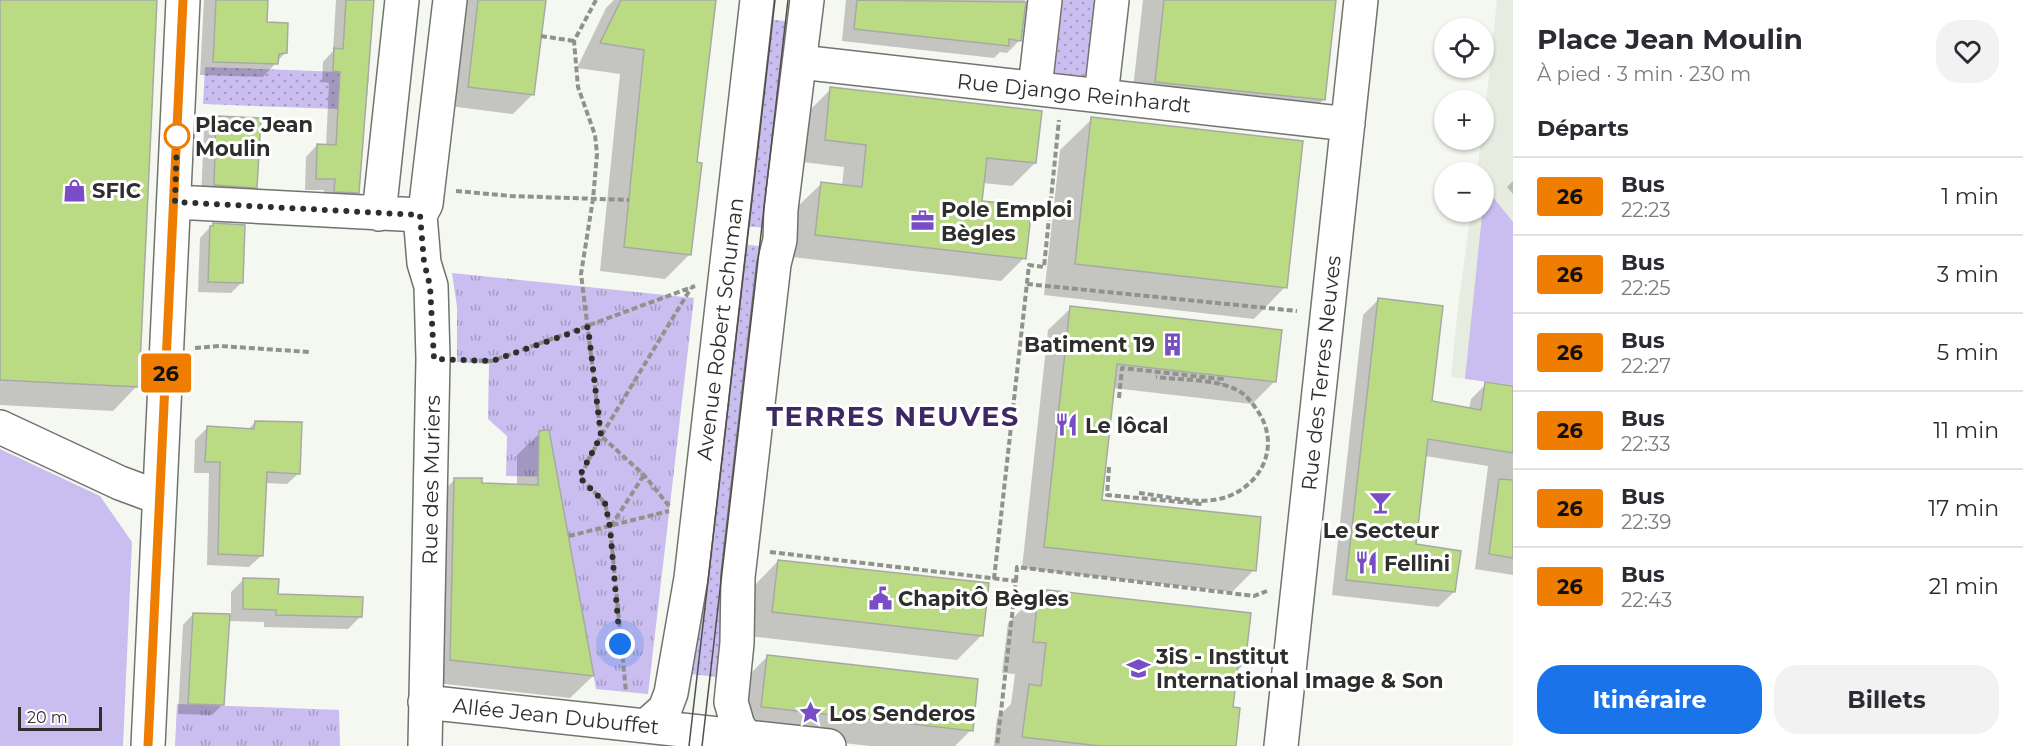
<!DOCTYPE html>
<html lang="fr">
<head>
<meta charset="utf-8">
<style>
	body { margin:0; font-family:Montserrat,sans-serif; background:#f2f2f3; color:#2b2b33; height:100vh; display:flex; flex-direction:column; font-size:22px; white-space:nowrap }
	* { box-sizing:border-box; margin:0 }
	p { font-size:20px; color:#7c7c81 }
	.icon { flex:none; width:33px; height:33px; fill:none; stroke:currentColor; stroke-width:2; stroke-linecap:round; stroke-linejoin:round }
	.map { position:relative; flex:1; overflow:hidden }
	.panel { display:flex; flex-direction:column; background:#fff; width:510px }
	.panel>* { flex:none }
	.badge { padding:0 12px; border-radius:4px; font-size:21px; line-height:39px }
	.fabs { position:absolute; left:1434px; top:18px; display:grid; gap:12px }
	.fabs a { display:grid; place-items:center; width:60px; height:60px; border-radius:50%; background:#fff; box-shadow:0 2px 4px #0004; font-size:30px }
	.scale { position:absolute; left:18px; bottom:15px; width:84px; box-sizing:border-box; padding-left:6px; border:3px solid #2e2f2d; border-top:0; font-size:16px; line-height:21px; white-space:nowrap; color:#2e2f2d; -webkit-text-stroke:4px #fff; paint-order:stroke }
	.you { position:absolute; width:30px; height:30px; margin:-15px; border:4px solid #fff; border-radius:50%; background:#1a73e8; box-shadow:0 0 0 9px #1a73e833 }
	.map>.badge { position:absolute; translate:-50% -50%; box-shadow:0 0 0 3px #fff }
	h2 { padding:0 24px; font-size:22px; line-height:54px }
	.round { display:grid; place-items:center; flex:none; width:63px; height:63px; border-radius:24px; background:#f2f2f3 }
	.summary { display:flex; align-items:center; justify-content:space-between; height:102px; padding:0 24px }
	h1 { font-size:28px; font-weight:700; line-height:45px }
	.primary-button { display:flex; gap:12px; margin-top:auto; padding:12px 24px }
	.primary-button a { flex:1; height:69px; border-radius:24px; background:#1a73e8; color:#fff; font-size:24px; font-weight:700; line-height:69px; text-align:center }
	.primary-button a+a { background:#f2f2f3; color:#2b2b33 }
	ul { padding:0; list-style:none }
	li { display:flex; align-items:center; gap:18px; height:78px; padding:0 24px; border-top:2px solid #e1e1e2 }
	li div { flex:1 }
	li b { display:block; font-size:22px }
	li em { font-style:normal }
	li .badge { min-width:66px; font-weight:700; text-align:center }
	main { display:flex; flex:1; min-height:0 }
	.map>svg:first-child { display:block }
</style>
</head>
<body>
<main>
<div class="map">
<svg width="1513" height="746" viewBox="0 0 1513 746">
	<defs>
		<pattern id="grass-dots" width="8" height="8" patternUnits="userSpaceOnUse" patternTransform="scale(1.5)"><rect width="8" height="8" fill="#cabdef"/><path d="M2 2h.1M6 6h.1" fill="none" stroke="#a49ac2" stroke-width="1.8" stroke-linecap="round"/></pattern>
		<pattern id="park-tufts" width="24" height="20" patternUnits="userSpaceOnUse" patternTransform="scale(1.5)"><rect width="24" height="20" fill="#cabdef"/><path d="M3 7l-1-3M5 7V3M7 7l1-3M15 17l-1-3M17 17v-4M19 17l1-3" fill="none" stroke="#a49ac2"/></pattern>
	</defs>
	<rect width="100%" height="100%" fill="#f5f7f1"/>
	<!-- built -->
	<path fill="#e6ecdf" d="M1497,0H1513V385L1451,377L1458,307L1471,212H1484V172H1477L1481,140H1484V123Z"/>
	<!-- grass -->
	<path fill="url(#grass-dots)" d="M1061,0H1095L1092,82L1053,80L1048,55L1056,54Z
		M767,19L793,22L768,228L743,226Z
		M205,67L369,73L366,110L203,104Z
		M741,244L766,247L716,677L691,674Z"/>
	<!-- park -->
	<path fill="url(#park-tufts)" d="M452,273L694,298L648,694L596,689L558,477L506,476L507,436L488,419L489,364L457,362V307Z
		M177,704L339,710L340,746H175Z"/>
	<!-- garden -->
	<path fill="#cabdef" d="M1485,187L1513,222V385L1465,379Z
		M0,449L100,496L132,542L123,746H0Z"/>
	<!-- shadow -->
	<path fill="#0003" d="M0,0H155L137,386L113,411L0,405Z
		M204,0H266V24L285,53L263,77L200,75Z
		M336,0H373L358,192L346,204L323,203L324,190H305L306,157L317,145L326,146L329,83L322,82L323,62L333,51Z
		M462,0H544L532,95L513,114L449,106Z
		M614,0H715L696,163L690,254L665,279L600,271L620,74L577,68L606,8Z
		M846,0H1025L1020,40L1007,53L1000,52L994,58L842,41Z
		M1143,0H1335L1323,100L1299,124L1131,106Z
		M831,89L1035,163L1012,186L983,183L981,202L1024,258L1001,281L792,257L798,206L821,184L842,186L844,167L802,162L808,112Z
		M217,118L255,187L242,200L201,198L204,131Z
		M1092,119L1285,287L1254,319L1044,295L1060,150Z
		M1513,181V194L1507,187Z
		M213,224L241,283L231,293L198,292L200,238Z
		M1378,300L1431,402L1469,409L1471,399L1486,384L1513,388V575L1475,569L1488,466L1425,456L1415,545L1454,592L1438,607L1332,595L1363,315Z
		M1071,308L1275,381L1252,404L1113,388L1100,501L1254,570L1232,592L1022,568L1048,330Z
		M255,422L299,473L287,484L264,483L261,556L249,567L207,565L209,473H194L195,440L207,428L248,430Z
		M548,432L593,676L570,698L428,682L433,502L455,479L481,485L517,486V455L540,433Z
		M778,561L982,635L957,660L748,636L754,586Z
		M244,579L276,595L361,616L348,629L264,627V622L228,621L223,704L212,715L178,714L183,625L193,614L231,615V592Z
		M1040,591L1244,664L1235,673L1231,708L1235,746H994L997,718L1011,704L1015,674L1002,673L1008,623Z
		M768,656L971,730L955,746H870L737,731L743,681Z"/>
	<!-- building -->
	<path fill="#badb84" stroke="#a7aaa4" stroke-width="1.5" d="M0,0H157L139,387L0,380Z
		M216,0H268L267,22L288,23L287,53L279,54L278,64L213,62Z
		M346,0H374L359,193L334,192L335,179H316L317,144L336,145L340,72L333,71L334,48L343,49Z
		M478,0H546L534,95L468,87Z
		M621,0H716L697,162L702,163L691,255L624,247L644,50L600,43Z
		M857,0L1026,2L1021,41L1009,39V46L854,29Z
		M1164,0H1336L1325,100L1155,82Z
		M830,87L1042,111L1036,163L987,158L982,201L1032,206L1026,259L815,235L821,182L862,187L866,145L825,140Z
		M216,116L261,118L257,188L214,185Z
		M1091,117L1303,141L1287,288L1075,264Z
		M213,223L245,225L243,283L208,282L210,226H213Z
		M1378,298L1443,306L1432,401L1481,410L1485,382L1513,386V453L1428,439L1416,544L1461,551L1455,592L1346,580Z
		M1070,306L1282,330L1276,382L1117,364L1102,500L1261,517L1256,571L1044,547Z
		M255,421L302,422L300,474L267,472L263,556L218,554L220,462H205L207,426L254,429Z
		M549,430L594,676L450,660L454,478H482V483L538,485L539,431Z
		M1499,479L1513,480V558L1489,554Z
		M778,560L989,583L983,636L772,612Z
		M243,578L279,579L278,594L363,597L362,617L276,615V610L243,609Z
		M1039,589L1251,613L1245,665L1238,664L1233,707L1240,708L1236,746H1100L1022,737L1029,684L1041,686L1046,643L1033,642Z
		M193,613L230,614L224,705L188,704Z
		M767,655L978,679L973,731L761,707Z"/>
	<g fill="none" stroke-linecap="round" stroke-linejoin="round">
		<defs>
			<path id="minor" d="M800,62L1348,124
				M1035,88L1045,0
				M1101,96L1112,0
				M175,202L420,215L424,263L431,286L433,359L425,746
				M379,214L402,0
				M420,215L426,204L450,0
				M0,427L120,483L147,493L160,494
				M425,702L829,746
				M646,726L665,709L671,693L691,578L757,0
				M746,737L738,726L731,702L737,643L738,577L774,264L780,240L781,209L807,0
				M148,746L183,0
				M1281,746L1361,0"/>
		</defs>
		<!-- minor casing -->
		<use href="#minor" stroke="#71746e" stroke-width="36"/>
		<!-- path -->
		<path stroke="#90928e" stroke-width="4" stroke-dasharray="6 3" stroke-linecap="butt" d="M596,0L574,41L578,87L595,135L597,154L593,199L581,274L601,436L580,477L605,503L610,527L626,692
			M541,36L574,41
			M456,191L511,196L629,200
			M1027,284L1297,311
			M195,348L220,346L309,352
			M461,360L492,361L695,286
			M1119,398L1122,368L1222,379L1221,384
			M1109,467L1107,495L1202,504L1203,501
			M1139,493C1166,496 1200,506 1226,497C1262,485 1280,446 1259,413C1253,404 1247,395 1237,390C1217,379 1179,380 1156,377
			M669,506L644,475L601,436L691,288
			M611,526L644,475
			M569,536L669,511
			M770,552L1016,581L997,746
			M994,579L1029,265L1044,267L1059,120
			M1016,581L1017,567L1254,596L1267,591"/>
		<!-- minor -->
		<use href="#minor" stroke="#fff" stroke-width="33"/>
		<!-- tram -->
		<path stroke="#4f504d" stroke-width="1.5" d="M689,746L775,0
			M702,746L788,0"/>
	</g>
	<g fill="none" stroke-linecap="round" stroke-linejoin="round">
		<defs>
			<path id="line" d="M148,746L183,0"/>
		</defs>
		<!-- line casing -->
		<use href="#line" stroke="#fff" stroke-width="14"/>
		<!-- line -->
		<use href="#line" stroke="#ee7d00" stroke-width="9"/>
		<!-- walk -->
		<path stroke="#2e2f2d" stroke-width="6" stroke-dasharray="0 10.8" d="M177,136L175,202L420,215L424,262L430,286L434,359L492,361L588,327L601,436L579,477L605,503L610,527L620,644"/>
	</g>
	<!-- icons -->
	<defs>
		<symbol id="shop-bare" viewBox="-9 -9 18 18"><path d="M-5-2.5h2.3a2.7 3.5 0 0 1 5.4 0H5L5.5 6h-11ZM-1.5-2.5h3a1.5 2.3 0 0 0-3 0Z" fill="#784dc5" stroke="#fff" stroke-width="2.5" paint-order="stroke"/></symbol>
		<symbol id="office-bare" viewBox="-9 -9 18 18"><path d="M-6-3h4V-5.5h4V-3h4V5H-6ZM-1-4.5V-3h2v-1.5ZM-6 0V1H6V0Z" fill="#784dc5" stroke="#fff" stroke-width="2.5" paint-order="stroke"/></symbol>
		<symbol id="building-bare" viewBox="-9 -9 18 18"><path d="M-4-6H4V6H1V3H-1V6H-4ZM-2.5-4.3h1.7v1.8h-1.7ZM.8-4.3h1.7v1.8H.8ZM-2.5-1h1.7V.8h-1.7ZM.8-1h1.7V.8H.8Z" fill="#784dc5" stroke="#fff" stroke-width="2.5" paint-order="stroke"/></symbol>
		<symbol id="restaurant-bare" viewBox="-9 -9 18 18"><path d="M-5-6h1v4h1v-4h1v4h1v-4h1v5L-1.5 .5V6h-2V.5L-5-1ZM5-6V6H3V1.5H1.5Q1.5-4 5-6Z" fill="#784dc5" stroke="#fff" stroke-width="2.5" paint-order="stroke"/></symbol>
		<symbol id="bar-bare" viewBox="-9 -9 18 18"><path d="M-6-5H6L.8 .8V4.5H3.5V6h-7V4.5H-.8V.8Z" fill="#784dc5" stroke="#fff" stroke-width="2.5" paint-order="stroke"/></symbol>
		<symbol id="civic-bare" viewBox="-9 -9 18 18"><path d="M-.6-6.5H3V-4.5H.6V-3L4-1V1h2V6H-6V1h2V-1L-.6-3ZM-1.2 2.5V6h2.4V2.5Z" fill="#784dc5" stroke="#fff" stroke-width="2.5" paint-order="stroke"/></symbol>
		<symbol id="university-bare" viewBox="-9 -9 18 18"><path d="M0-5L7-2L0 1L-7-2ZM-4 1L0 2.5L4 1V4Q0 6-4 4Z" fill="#784dc5" stroke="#fff" stroke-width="2.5" paint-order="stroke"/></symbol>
		<symbol id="sight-bare" viewBox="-9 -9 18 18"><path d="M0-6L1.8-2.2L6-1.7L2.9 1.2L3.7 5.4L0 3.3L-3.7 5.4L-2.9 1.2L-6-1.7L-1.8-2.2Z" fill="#784dc5" stroke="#fff" stroke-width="2.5" paint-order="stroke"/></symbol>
	</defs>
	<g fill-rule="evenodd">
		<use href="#shop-bare" x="58" y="174" width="33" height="33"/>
		<use href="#office-bare" x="906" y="204" width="33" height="33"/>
		<use href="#building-bare" x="1156" y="328" width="33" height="33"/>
		<use href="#restaurant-bare" x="1050" y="408" width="33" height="33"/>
		<use href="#bar-bare" x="1364" y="486" width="33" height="33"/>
		<use href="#restaurant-bare" x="1350" y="546" width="33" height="33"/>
		<use href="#civic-bare" x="864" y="582" width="33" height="33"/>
		<use href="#university-bare" x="1122" y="652" width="33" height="33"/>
		<use href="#sight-bare" x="794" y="696" width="33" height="33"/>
	</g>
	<!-- markers -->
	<circle fill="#fff" stroke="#ee7d00" stroke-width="3" cx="177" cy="136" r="12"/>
	<g text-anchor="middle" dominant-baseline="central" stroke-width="6" stroke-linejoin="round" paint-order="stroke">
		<!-- street labels -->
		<g font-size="21" fill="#2e2f2d" stroke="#fff">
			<text transform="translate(1074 93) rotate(6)">Rue Django Reinhardt</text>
			<text transform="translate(720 329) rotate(-83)">Avenue Robert Schuman</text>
			<text transform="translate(1321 373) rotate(-84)">Rue des Terres Neuves</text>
			<text transform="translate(431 480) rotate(-89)">Rue des Muriers</text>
			<text transform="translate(556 716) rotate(6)">Allée Jean Dubuffet</text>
		</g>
		<!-- stop labels -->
		<g font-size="21" font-weight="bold" fill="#2e2f2d" stroke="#fff" text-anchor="start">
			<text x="195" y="124">Place Jean<tspan x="195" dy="24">Moulin</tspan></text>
		</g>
		<!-- poi labels -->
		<g font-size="21" font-weight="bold" fill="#2e2f2d" stroke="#fff" text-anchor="start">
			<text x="92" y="190">SFIC</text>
			<text x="941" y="209">Pole Emploi<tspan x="941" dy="24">Bègles</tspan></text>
			<text x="1155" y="344" text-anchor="end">Batiment 19</text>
			<text x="1085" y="425">Le lôcal</text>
			<text x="1381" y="530" text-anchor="middle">Le Secteur</text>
			<text x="1384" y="563">Fellini</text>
			<text x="898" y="598">ChapitÔ Bègles</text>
			<text x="1156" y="656">3iS - Institut<tspan x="1156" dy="24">International Image &amp; Son</tspan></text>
			<text x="829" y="713">Los Senderos</text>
		</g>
		<!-- district labels -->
		<g font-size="27" font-weight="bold" letter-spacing="1.5" fill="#3c2862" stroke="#fff">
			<text x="893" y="416">TERRES NEUVES</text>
		</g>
	</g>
</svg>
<div class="fabs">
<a><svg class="icon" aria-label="locate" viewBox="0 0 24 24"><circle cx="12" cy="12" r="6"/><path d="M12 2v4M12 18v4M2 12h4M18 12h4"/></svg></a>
<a>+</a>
<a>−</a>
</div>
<div class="scale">20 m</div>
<div class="you" style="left:620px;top:644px"></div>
<b class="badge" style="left:166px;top:373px;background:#ee7d00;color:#111">26</b>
</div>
<section class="panel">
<div class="summary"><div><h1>Place Jean Moulin</h1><p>À pied · 3 min · 230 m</p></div><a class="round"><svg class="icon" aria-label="heart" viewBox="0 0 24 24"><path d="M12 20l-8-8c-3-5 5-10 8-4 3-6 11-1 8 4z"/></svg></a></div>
<h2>Départs</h2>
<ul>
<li><span class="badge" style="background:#ee7d00;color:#111">26</span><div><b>Bus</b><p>22:23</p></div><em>1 min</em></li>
<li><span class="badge" style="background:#ee7d00;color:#111">26</span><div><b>Bus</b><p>22:25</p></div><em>3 min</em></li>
<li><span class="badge" style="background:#ee7d00;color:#111">26</span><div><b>Bus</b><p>22:27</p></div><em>5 min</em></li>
<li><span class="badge" style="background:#ee7d00;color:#111">26</span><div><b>Bus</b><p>22:33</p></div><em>11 min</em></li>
<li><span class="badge" style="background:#ee7d00;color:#111">26</span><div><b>Bus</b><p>22:39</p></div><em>17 min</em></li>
<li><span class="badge" style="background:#ee7d00;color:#111">26</span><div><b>Bus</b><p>22:43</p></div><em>21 min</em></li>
</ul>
<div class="primary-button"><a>Itinéraire</a><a>Billets</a></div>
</section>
</main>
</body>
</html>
